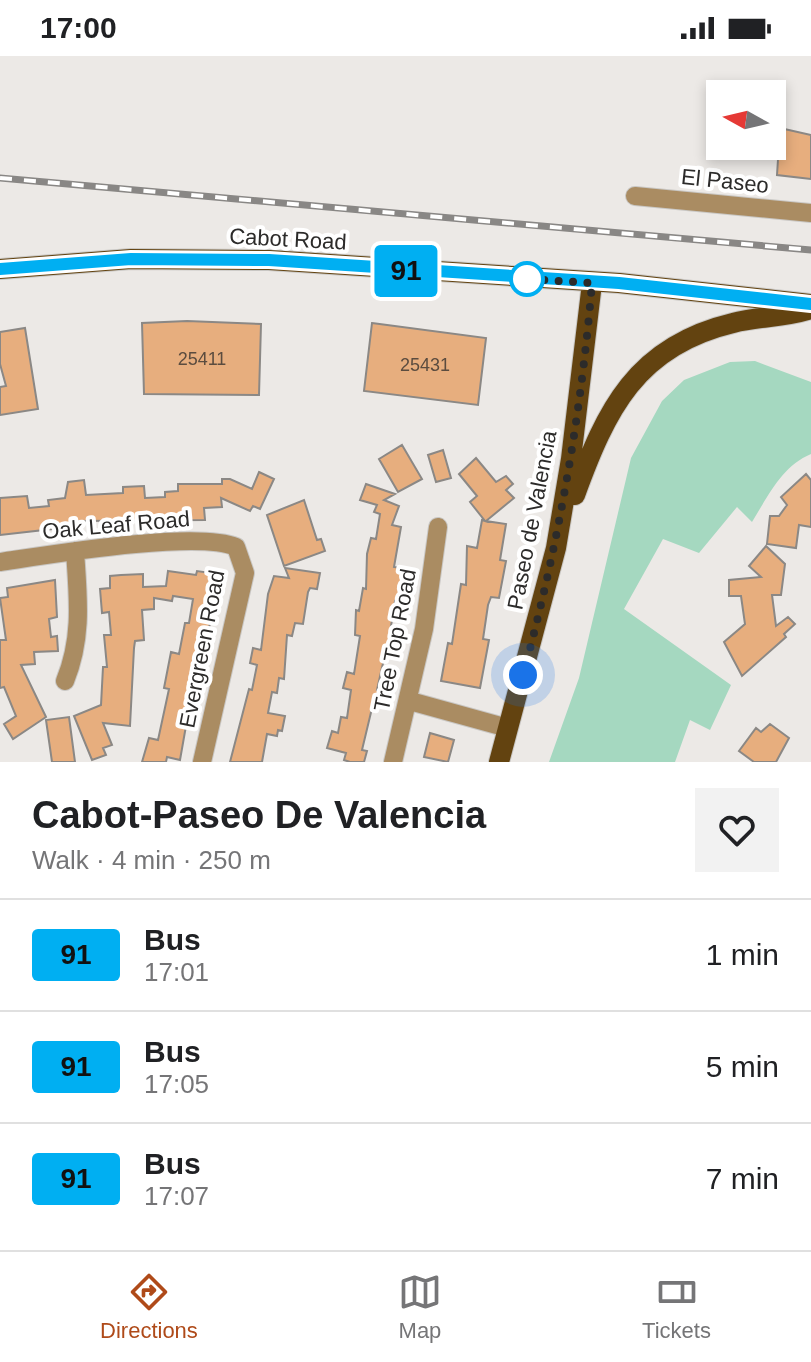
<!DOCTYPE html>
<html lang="en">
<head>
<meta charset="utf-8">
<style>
	body { margin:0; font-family:Arial,sans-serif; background:#f2f2f2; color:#202124; height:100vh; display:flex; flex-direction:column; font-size:30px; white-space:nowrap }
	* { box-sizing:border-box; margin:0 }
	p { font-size:26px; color:#757577 }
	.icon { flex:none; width:44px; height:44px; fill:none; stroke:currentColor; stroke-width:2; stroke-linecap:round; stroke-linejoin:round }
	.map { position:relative; height:706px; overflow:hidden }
	.panel { display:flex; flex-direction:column; background:#fff; flex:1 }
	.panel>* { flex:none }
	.badge { padding:0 16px; border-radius:6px; font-size:28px; line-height:52px }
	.needle { width:52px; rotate:278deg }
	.controls { position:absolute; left:706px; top:24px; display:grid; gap:16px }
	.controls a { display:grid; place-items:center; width:80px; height:80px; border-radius:0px; background:#fff; box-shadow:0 4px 12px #0003; font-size:40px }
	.you { position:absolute; width:40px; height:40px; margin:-20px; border:6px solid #fff; border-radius:50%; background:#1a73e8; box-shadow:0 0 0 12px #1a73e833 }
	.map>.badge { position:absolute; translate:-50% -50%; box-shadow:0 0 0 4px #fff }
	.round { display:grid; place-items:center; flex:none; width:84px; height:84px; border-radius:0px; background:#f2f2f2 }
	.summary { display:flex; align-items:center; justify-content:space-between; height:136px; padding:0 32px }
	h1 { font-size:38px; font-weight:700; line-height:60px }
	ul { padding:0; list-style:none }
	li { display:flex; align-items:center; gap:24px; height:112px; padding:0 32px; border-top:2px solid #e0e0e0 }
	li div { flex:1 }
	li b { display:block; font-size:30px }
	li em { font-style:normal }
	li .badge { min-width:88px; font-weight:700; text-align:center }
	.status { display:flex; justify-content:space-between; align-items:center; height:56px; padding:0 40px; background:#fff; direction:ltr }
	.status svg { height:22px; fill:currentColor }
	.tab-bar { display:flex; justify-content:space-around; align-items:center; height:112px; border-top:2px solid #e0e0e0; background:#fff; font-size:22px; color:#757577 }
	.tab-bar a { display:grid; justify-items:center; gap:4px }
	.tab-bar .active { color:#af4a19 }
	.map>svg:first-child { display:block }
</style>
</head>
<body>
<div class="status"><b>17:00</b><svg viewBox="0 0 49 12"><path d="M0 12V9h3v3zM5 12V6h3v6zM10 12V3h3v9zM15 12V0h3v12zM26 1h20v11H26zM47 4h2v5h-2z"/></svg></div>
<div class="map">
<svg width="811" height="706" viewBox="0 0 811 706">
	<rect width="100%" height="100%" fill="#ece9e6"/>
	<!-- green -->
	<path fill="#a5d8c0" d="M755,305L811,326V398C782,410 768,440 752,466L737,451L699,497L663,483L624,553L731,629L710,674L690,664L675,706H549L579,622L631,402L662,345L684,324L730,306Z"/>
	<!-- building -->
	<path fill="#e7ae7e" stroke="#8b8885" stroke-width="2" d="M780,72L811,79V123L777,119Z
		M187,265L261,268L259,339L144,338L142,267Z
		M372,267L486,282L478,349L364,335Z
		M25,272L38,353L0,359V331L6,330L0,308V276Z
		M402,389L422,423L398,436L379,403Z
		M443,394L451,422L436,426L428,399Z
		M476,402L496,426L506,420L513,428L506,434L514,442L486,465L506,468L500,504L506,505L499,542L491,541L488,549L483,583L489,584L480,632L441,625L448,587L452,588L461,528L466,529L467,490L477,492L482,464L485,465L470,446L477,440L459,418Z
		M259,416L274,423L260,453L253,450L250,455L221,442L222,451L204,452L205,464L79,465V470L0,479V442L27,440L29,452L49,450L48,444L65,442L68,426L84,424L86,439L123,437V431L144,430L145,442L165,441V436L178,435V428H222V423H230L252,433Z
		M806,418L811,424V471L799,469L796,492L767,488L770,460H779L787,449L781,441Z
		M366,428L395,438L384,444L399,450L392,469L401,471L394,511L407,513L400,546L395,545L391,570L396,571L394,586L388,585L377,634L383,635L379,650L373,648L362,694L367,695L364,706H350L344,704L346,697L327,692L332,675L338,677L341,661L347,662L351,634L343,632L347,616L354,618L360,580L355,579L356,554L359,555L363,532L366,533L367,498L371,482L376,483L380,458L374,456L377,449L360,444Z
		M304,444L317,484L321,483L325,495L284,510L267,459Z
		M766,490L785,508L781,539H772L776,570L788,561L795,568L784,578L786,581L742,620L724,586L745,568L741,540H729V524L761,521L749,510Z
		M285,512L320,517L317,533L310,532L308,536L303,568L295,567L292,580L287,579L284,623L279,622L277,637L272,636L268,657L285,660L282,675L278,674L277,680L267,678L262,706H230L249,633L252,634L257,609L250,607L253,592L261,594L268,538L274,520L289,522Z
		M168,515L196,519L197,515L211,517L209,530L218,531L203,599L206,600L203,614L196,613L180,704L167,701L166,706H142L149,682L158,684L169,633L164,632L171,596L179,598L185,567H189L193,543L173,540L172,545L154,542V553L142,554L144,584L135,585L134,592L130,670L103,667L112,689L103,692L106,699L92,704L74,660L101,649L103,611H107L104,579H111L109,556L102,557L100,533L110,532V520L121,519L143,518V531L166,530Z
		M55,524L57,561L49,563L51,581L57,580L58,595L34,596L35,608L21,609L46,661L13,683L4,668L16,660L4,631L0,632V584H6L0,542L8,541L7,532Z
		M69,661L75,706H52L46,664Z
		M770,668L789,682L776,706H754L739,695L756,672L761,676Z
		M430,677L454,684L448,706L424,701Z"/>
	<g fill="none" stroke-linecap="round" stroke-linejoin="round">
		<defs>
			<path id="minor" d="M635,140L811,157
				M0,506C48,499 197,474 236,491L245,517L202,706
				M65,625C83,581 78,541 75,495
				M410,645L508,672
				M393,706L424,573L438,471"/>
			<path id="major" d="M0,213L131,203L269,204L619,227L811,248
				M575,439C606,354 636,290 733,267C759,260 785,262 811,253
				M499,706L556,492L571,403L592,227"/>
		</defs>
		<!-- minor casing -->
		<use href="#minor" stroke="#c9c7c4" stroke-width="20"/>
		<!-- major casing -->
		<use href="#major" stroke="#c9c7c4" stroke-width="22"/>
		<!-- minor -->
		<use href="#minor" stroke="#aa8c62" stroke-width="18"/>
		<!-- major -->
		<use href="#major" stroke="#634310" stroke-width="20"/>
		<defs>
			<path id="rail" d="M0,122L811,194"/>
		</defs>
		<!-- rail casing -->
		<use href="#rail" stroke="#898785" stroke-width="7"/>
		<!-- rail -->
		<use href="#rail" stroke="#fff" stroke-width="4" stroke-dasharray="12" stroke-linecap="butt"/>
	</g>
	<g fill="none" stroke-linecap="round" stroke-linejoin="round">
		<defs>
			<path id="line" d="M0,213L131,203L269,204L619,227L811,248"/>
		</defs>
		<!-- line casing -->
		<use href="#line" stroke="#fff" stroke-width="18"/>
		<!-- line -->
		<use href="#line" stroke="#00aff2" stroke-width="12"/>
		<!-- walk -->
		<path stroke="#2c2b2a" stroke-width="8" stroke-dasharray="0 14.4" d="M523,619C558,491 581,360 592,227L527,223"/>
	</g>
	<!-- markers -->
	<circle fill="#fff" stroke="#00aff2" stroke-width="4" cx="527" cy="223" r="16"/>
	<g text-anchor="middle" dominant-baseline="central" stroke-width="8" stroke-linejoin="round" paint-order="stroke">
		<!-- number labels -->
		<g font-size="18" fill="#5b4c3f">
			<text x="202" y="303">25411</text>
			<text x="425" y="309">25431</text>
		</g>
		<!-- street labels -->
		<g font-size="22" fill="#2c2b2a" stroke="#fff">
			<text transform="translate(725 125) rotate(6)">El Paseo</text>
			<text transform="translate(288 183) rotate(3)">Cabot Road</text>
			<text transform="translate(532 464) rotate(-79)">Paseo de Valencia</text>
			<text transform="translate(116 469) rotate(-5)">Oak Leaf Road</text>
			<text transform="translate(395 584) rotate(-79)">Tree Top Road</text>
			<text transform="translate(202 593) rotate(-79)">Evergreen Road</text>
		</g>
	</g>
</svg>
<div class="controls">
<a><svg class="needle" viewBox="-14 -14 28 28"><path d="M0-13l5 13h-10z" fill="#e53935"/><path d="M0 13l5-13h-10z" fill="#757577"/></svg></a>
</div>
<div class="you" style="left:523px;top:619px"></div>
<b class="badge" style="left:406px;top:215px;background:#00aff2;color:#111">91</b>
</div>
<section class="panel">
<div class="summary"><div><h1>Cabot-Paseo De Valencia</h1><p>Walk · 4 min · 250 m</p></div><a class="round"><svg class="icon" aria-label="heart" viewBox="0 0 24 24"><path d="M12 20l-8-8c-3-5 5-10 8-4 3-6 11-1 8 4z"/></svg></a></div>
<ul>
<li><span class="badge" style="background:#00aff2;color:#111">91</span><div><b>Bus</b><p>17:01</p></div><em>1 min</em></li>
<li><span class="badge" style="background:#00aff2;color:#111">91</span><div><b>Bus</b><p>17:05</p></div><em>5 min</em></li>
<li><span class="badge" style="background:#00aff2;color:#111">91</span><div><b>Bus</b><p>17:07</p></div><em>7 min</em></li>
</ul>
</section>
<nav class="tab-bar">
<a class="active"><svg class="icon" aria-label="directions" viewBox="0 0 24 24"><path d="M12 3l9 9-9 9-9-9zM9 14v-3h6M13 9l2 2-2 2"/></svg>Directions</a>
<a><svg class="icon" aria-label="map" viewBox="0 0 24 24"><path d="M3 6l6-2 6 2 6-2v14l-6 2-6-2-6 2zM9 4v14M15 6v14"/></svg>Map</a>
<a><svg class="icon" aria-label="tickets" viewBox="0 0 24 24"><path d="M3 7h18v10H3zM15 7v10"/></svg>Tickets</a>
</nav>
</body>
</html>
